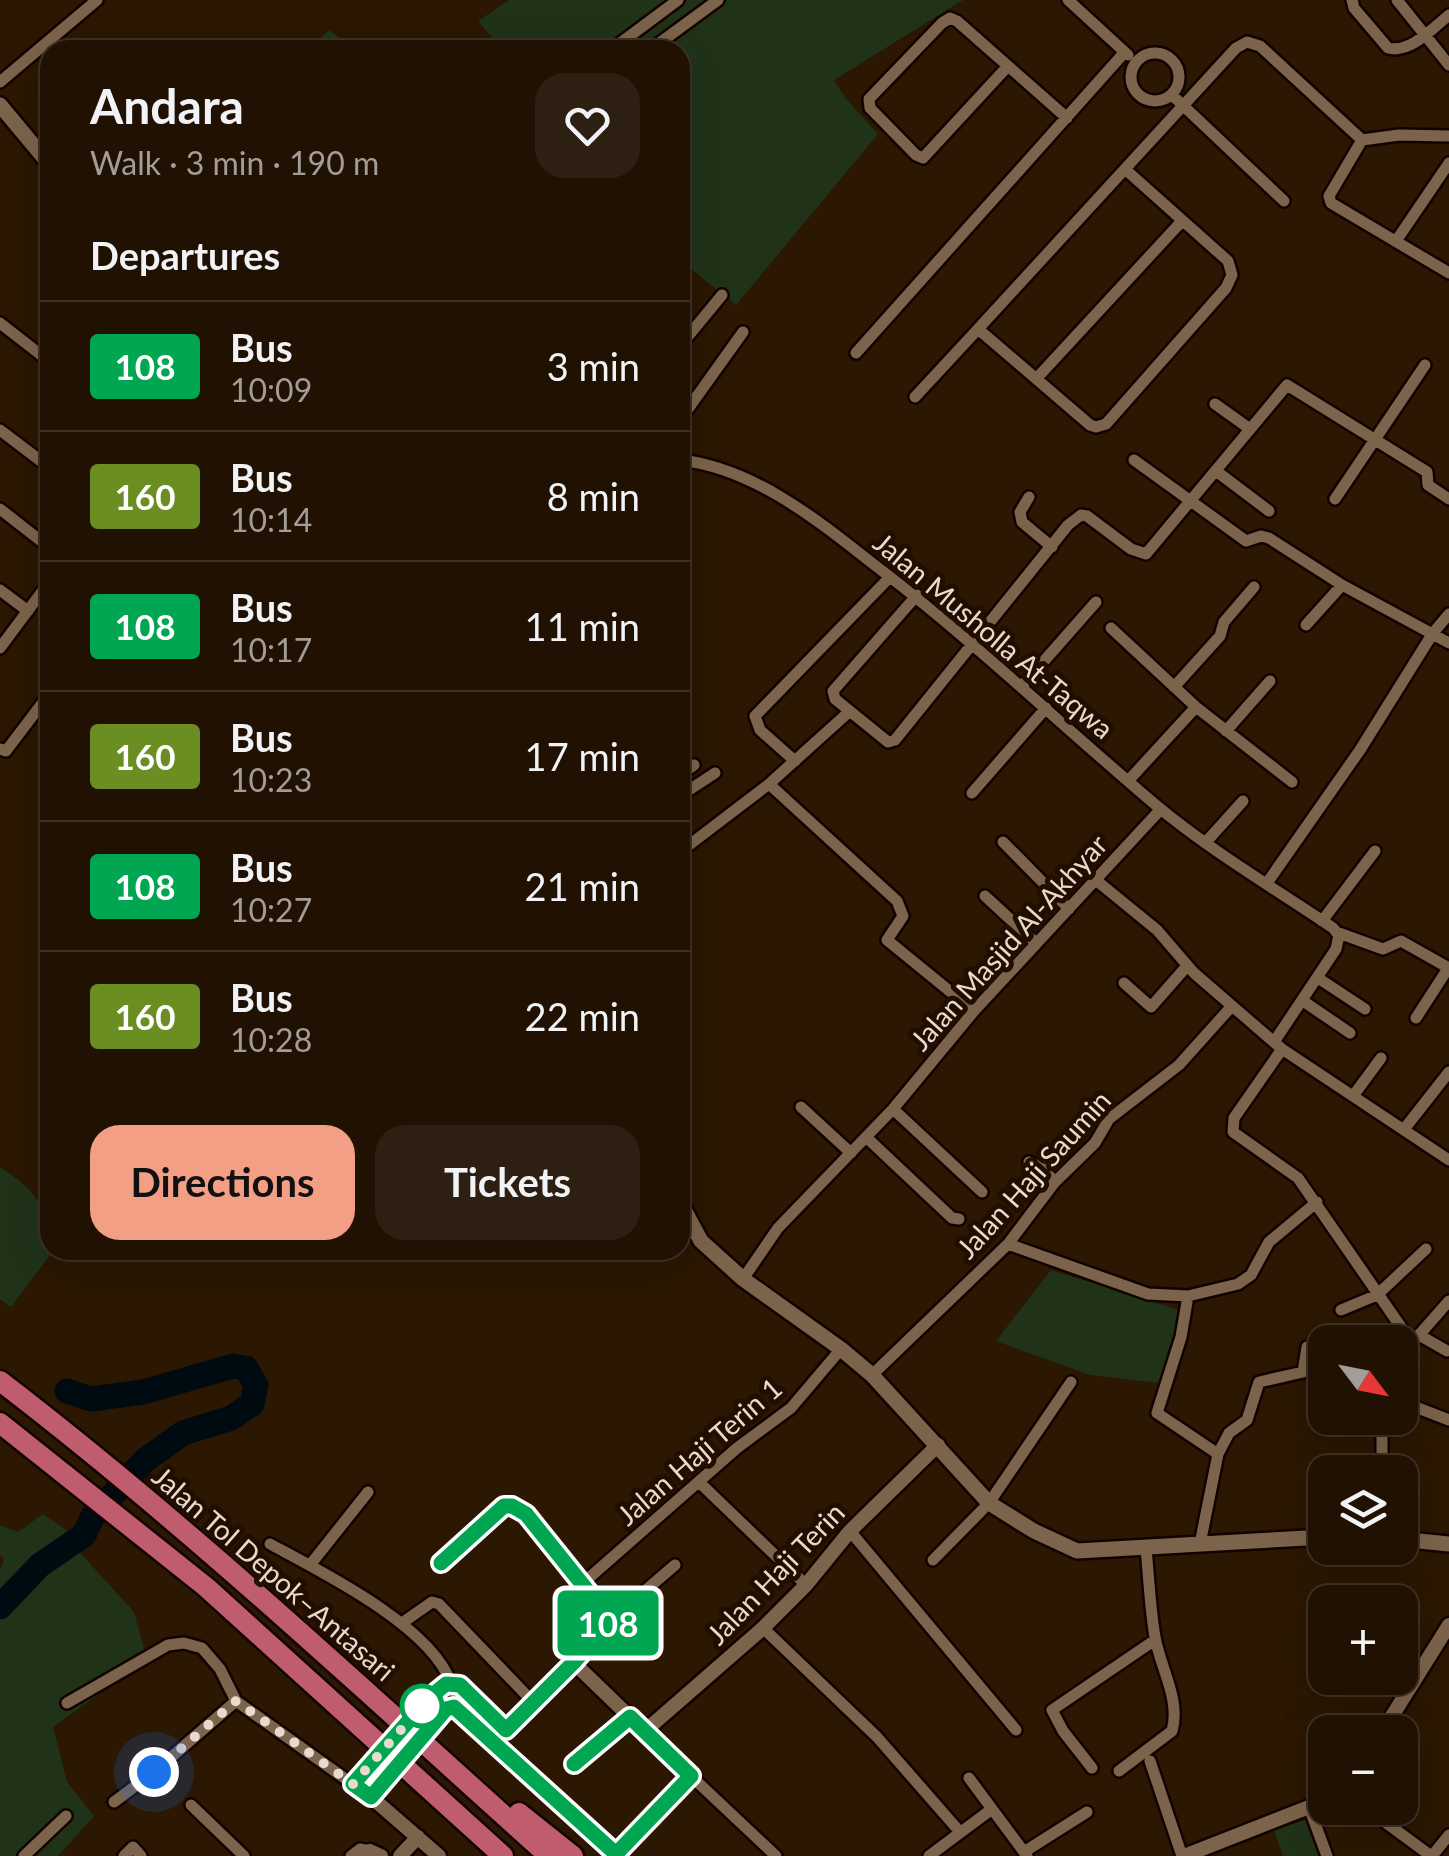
<!DOCTYPE html>
<html lang="en">
<head>
<meta charset="utf-8">
<style>
	body { margin:0; font-family:Lato,sans-serif; background:#2d1f11; color:#f1f3f6; height:100vh; display:flex; flex-direction:column; font-size:38px; white-space:nowrap }
	* { box-sizing:border-box; margin:0 }
	p { font-size:32px; color:#a29d99 }
	.icon { flex:none; width:55px; height:55px; fill:none; stroke:currentColor; stroke-width:2; stroke-linecap:round; stroke-linejoin:round }
	.map { position:relative; flex:1; overflow:hidden }
	.drawer { position:absolute; left:40px; top:40px; width:650px; height:1220px; display:flex; flex-direction:column; background:#201102; border-radius:30px; box-shadow:0 10px 40px #0002,0 0 0 2px #3d3124 }
	.drawer>* { flex:none }
	.badge { padding:0 20px; border-radius:8px; font-size:35px; line-height:65px }
	.needle { width:65px; rotate:122deg }
	.fabs { position:absolute; left:1308px; top:1325px; display:grid; gap:20px }
	.fabs a { display:grid; place-items:center; width:110px; height:110px; border-radius:20px; background:#201102; box-shadow:0 10px 40px #0002,0 0 0 2px #3d3124; font-size:50px }
	.you { position:absolute; width:50px; height:50px; margin:-25px; border:8px solid #fff; border-radius:50%; background:#1a73e8; box-shadow:0 0 0 15px #1a73e833 }
	.map>.badge { position:absolute; translate:-50% -50%; box-shadow:0 0 0 5px #fff }
	h2 { padding:0 50px; font-size:38px; line-height:90px }
	.round { display:grid; place-items:center; flex:none; width:105px; height:105px; border-radius:30px; background:#2d1f11 }
	.headline { display:flex; align-items:center; justify-content:space-between; height:170px; padding:0 50px }
	h1 { font-size:48px; font-weight:700; line-height:75px }
	.primary-button { display:flex; gap:20px; margin-top:auto; padding:20px 50px }
	.primary-button a { flex:1; height:115px; border-radius:30px; background:#f39f85; color:#111; font-size:40px; font-weight:700; line-height:115px; text-align:center }
	.primary-button a+a { background:#2d1f11; color:#f1f3f6 }
	ul { padding:0; list-style:none }
	li { display:flex; align-items:center; gap:30px; height:130px; padding:0 50px; border-top:2px solid #3d3124 }
	li div { flex:1 }
	li b { display:block; font-size:38px }
	li em { font-style:normal }
	li .badge { min-width:110px; font-weight:700; text-align:center }
	.map>svg:first-child { display:block }
</style>
</head>
<body>
<div class="map">
<svg width="1449" height="1856" viewBox="0 0 1449 1856">
	<rect width="100%" height="100%" fill="#2b1702"/>
	<!-- green -->
	<path fill="#203319" d="M509,0H963L834,80L846,99L878,134L736,305L680,260V50H503L478,21Z
		M329,30L356,50H308Z
		M0,1167C35,1190 50,1207 50,1250H54L11,1307L0,1299Z
		M1051,1270L1182,1311L1160,1383L1090,1375L996,1341Z
		M43,1514L69,1532L70,1540L41,1560L0,1597V1569L4,1560L0,1554V1525L18,1532Z
		M73,1545L134,1612L147,1660L53,1727L67,1782L94,1816L58,1856H0V1607L40,1565Z
		M1306,1820L1320,1856H1283L1274,1830Z"/>
	<g fill="none" stroke-linecap="round" stroke-linejoin="round">
		<!-- river -->
		<path stroke="#000b11" stroke-width="25" d="M0,1607L40,1565L84,1535L93,1516L145,1460L183,1433L231,1418L252,1404L256,1385L246,1368L233,1366L143,1392L91,1399L67,1391"/>
		<defs>
			<path id="minor" d="M1068,0L1128,55
				M1352,0L1354,8L1388,48C1410,54 1433,28 1449,15
				M1397,0L1449,65
				M611,50L678,0
				M650,50L718,0
				M1131 77a24 24 0 1 1 48 0a24 24 0 1 1-48 0Z
				M1008,66L923,158L916,155L870,108L869,99L942,23L950,18L957,21L1067,118
				M0,82L97,0
				M1172,95L1284,201
				M1362,140L1329,196L1331,203L1449,273
				M1126,170L1228,261L1232,275L1226,288L1106,424L1096,427L1090,425L978,329L1236,48L1247,42L1260,46L1362,140L1399,135L1449,136
				M1396,241L1449,163
				M0,323L50,362
				M680,346L722,295
				M856,353L1124,53
				M1036,379L1182,221
				M915,397L978,329
				M1215,404L1250,429
				M680,420L743,332
				M0,430L50,468
				M680,460C753,468 816,519 872,563C972,639 1061,725 1157,806C1211,851 1274,888 1333,928L1339,935L1336,949L1274,1042
				M1134,460L1246,541L1261,536L1269,538L1342,585L1449,643
				M1216,471L1269,511
				M1029,497L1020,512L1022,522L1052,547
				M1335,499L1425,365
				M0,509L50,548
				M0,590L28,611
				M917,595L833,691L835,699L888,742L895,740L1068,525L1081,515L1087,516L1131,549L1146,554L1287,385L1427,472L1428,485L1449,499
				M1306,625L1342,585
				M1111,628L1196,707L1292,782
				M0,648L50,581
				M1022,686L1096,602
				M1174,687L1220,636L1224,622L1254,587
				M1226,731L1270,681
				M0,749L6,751L50,693
				M795,761L760,730L755,716L890,577
				M680,775L694,765
				M1128,781L1196,707
				M769,784L897,901L903,916L887,940L974,1011
				M972,793L1046,708
				M680,796L715,773
				M1003,842L1069,909
				M1206,842L1243,801
				M680,852L769,784L850,711
				M1097,881L1157,930L1194,973L1282,1049L1449,1160
				M1267,883L1360,750L1433,633L1449,614
				M985,896L1036,943
				M1322,921L1375,851
				M1336,932L1383,949L1401,941L1447,967
				M1318,978L1365,1009
				M1124,983L1151,1007L1187,966
				M1303,1001L1350,1033
				M1416,1018L1449,967
				M1282,1049L1234,1118L1233,1132L1298,1178L1412,1343
				M1353,1096L1381,1058
				M801,1107L851,1153
				M893,1109L982,1192
				M1405,1128L1449,1072
				M866,1137L952,1218L959,1219
				M1029,1162L1042,1168L1055,1182
				M1008,1244L1148,1294L1188,1296L1238,1284L1251,1275L1269,1242L1317,1202
				M743,1279L778,1228L893,1109L974,1011L1161,809
				M1188,1296L1181,1337L1157,1413L1218,1454L1200,1544
				M1341,1310L1377,1295L1426,1249
				M1419,1335L1447,1351
				M872,1375L1008,1244L1055,1182L1095,1143L1109,1119L1179,1065L1231,1007
				M1400,1378L1412,1343L1449,1301
				M1400,1401L1449,1420
				M1218,1454L1229,1433L1247,1420L1259,1382L1303,1372L1307,1347
				M1382,1472V1436L1387,1418
				M700,1483L806,1585
				M850,1531L1016,1730
				M270,1544C322,1572 431,1626 451,1683
				M933,1560L989,1503L1071,1382
				M441,1563L503,1506H512L526,1514L611,1620
				M310,1565L368,1492
				M582,1584L737,1448L791,1408L841,1349
				M402,1623L432,1602L439,1604L534,1703
				M763,1628L877,1737L960,1832
				M574,1663L611,1620L675,1565
				M430,1697L446,1684L460,1685L507,1730
				M67,1703L168,1645L184,1643L202,1648L220,1669L236,1701L371,1797
				M1150,1761L1182,1856
				M574,1764L630,1717
				M1092,1768L1063,1731L1052,1710L1155,1640
				M1119,1771L1172,1731C1181,1700 1160,1667 1155,1637C1150,1608 1149,1578 1146,1549
				M691,1776L776,1856
				M969,1778L1027,1856
				M114,1802L154,1772L236,1701
				M191,1805L244,1856
				M1309,1807L1327,1856
				M1366,1808L1431,1856
				M1024,1852L1087,1812
				M24,1856L66,1816
				M124,1856L133,1847L141,1856
				M351,1856L360,1849L370,1851
				M929,1856L992,1809
				M1432,1856L1449,1835"/>
			<path id="tertiary" d="M446,1709L454,1707L466,1715L617,1856
				M645,1731L763,1628L806,1585L850,1531L938,1445
				M1382,1732L1449,1625
				M495,1742L574,1663L691,1776L616,1855
				M382,1784L371,1797L439,1856
				M366,1856L370,1851L381,1856
				M400,1856L418,1837
				M1184,1856L1309,1807L1325,1797"/>
			<path id="secondary" d="M0,105L50,165
				M680,1202L701,1241L743,1279L841,1349L872,1375L989,1503L1034,1531L1077,1551L1325,1537
				M1400,1539L1449,1544"/>
			<path id="motorway" d="M0,1381C192,1528 369,1695 549,1856
				M0,1423L206,1587L503,1856
				M519,1813L573,1856"/>
		</defs>
		<!-- minor casing -->
		<use href="#minor" stroke="#130300" stroke-width="16"/>
		<!-- tertiary casing -->
		<use href="#tertiary" stroke="#130300" stroke-width="19"/>
		<!-- secondary casing -->
		<use href="#secondary" stroke="#130300" stroke-width="20"/>
		<!-- motorway casing -->
		<use href="#motorway" stroke="#130300" stroke-width="25"/>
		<!-- minor -->
		<use href="#minor" stroke="#7c634b" stroke-width="11"/>
		<!-- tertiary -->
		<use href="#tertiary" stroke="#7c634b" stroke-width="14"/>
		<!-- secondary -->
		<use href="#secondary" stroke="#7c634b" stroke-width="15"/>
		<!-- motorway -->
		<use href="#motorway" stroke="#bf5d6e" stroke-width="20"/>
		<defs>
			<path id="minor-bridge" d="M366,1769L430,1697"/>
			<path id="tertiary-bridge" d="M382,1784L446,1709"/>
		</defs>
		<!-- minor-bridge casing -->
		<use href="#minor-bridge" stroke="#130300" stroke-width="16" stroke-linecap="butt"/>
		<!-- tertiary-bridge casing -->
		<use href="#tertiary-bridge" stroke="#130300" stroke-width="19" stroke-linecap="butt"/>
		<!-- minor-bridge -->
		<use href="#minor-bridge" stroke="#7c634b" stroke-width="11"/>
		<!-- tertiary-bridge -->
		<use href="#tertiary-bridge" stroke="#7c634b" stroke-width="14"/>
	</g>
	<g fill="none" stroke-linecap="round" stroke-linejoin="round">
		<defs>
			<path id="line" d="M441,1563L504,1506H512L526,1514L611,1620L574,1662L506,1730L460,1685L446,1684L430,1697L353,1784L371,1797L446,1709L454,1707L616,1854L691,1776L630,1717L574,1764"/>
		</defs>
		<!-- line casing -->
		<use href="#line" stroke="#fff" stroke-width="22"/>
		<!-- line -->
		<use href="#line" stroke="#00a651" stroke-width="15"/>
		<!-- walk -->
		<path stroke="#e8dacc" stroke-width="10" stroke-dasharray="0 18" d="M154,1772L236,1701L353,1784L430,1697L422,1706"/>
	</g>
	<!-- markers -->
	<circle fill="#fff" stroke="#00a651" stroke-width="5" cx="422" cy="1706" r="20"/>
	<g text-anchor="middle" dominant-baseline="central" stroke-width="10" stroke-linejoin="round" paint-order="stroke">
		<!-- street labels -->
		<g font-size="28" fill="#e8dacc" stroke="#210e00">
			<text transform="translate(994 635) rotate(40)">Jalan Musholla At-Taqwa</text>
			<text transform="translate(1008 942) rotate(-48)">Jalan Masjid Al-Akhyar</text>
			<text transform="translate(1033 1174) rotate(-48)">Jalan Haji Saumin</text>
			<text transform="translate(699 1451) rotate(-41)">Jalan Haji Terin 1</text>
			<text transform="translate(274 1573) rotate(41)">Jalan Tol Depok–Antasari</text>
			<text transform="translate(775 1573) rotate(-46)">Jalan Haji Terin</text>
		</g>
	</g>
</svg>
<div class="fabs">
<a><svg class="needle" viewBox="-14 -14 28 28"><path d="M0-13l5 13h-10z" fill="#e53935"/><path d="M0 13l5-13h-10z" fill="#a29d99"/></svg></a>
<a><svg class="icon" aria-label="layers" viewBox="0 0 24 24"><path d="M12 4l9 5-9 5-9-5zM3 14l9 5 9-5"/></svg></a>
<a>+</a>
<a>−</a>
</div>
<div class="you" style="left:154px;top:1772px"></div>
<b class="badge" style="left:608px;top:1623px;background:#00a651;color:#fff">108</b>
<section class="drawer">
<div class="headline"><div><h1>Andara</h1><p>Walk · 3 min · 190 m</p></div><a class="round"><svg class="icon" aria-label="heart" viewBox="0 0 24 24"><path d="M12 20l-8-8c-3-5 5-10 8-4 3-6 11-1 8 4z"/></svg></a></div>
<h2>Departures</h2>
<ul>
<li><span class="badge" style="background:#00a651;color:#fff">108</span><div><b>Bus</b><p>10:09</p></div><em>3 min</em></li>
<li><span class="badge" style="background:#6b8e23;color:#fff">160</span><div><b>Bus</b><p>10:14</p></div><em>8 min</em></li>
<li><span class="badge" style="background:#00a651;color:#fff">108</span><div><b>Bus</b><p>10:17</p></div><em>11 min</em></li>
<li><span class="badge" style="background:#6b8e23;color:#fff">160</span><div><b>Bus</b><p>10:23</p></div><em>17 min</em></li>
<li><span class="badge" style="background:#00a651;color:#fff">108</span><div><b>Bus</b><p>10:27</p></div><em>21 min</em></li>
<li><span class="badge" style="background:#6b8e23;color:#fff">160</span><div><b>Bus</b><p>10:28</p></div><em>22 min</em></li>
</ul>
<div class="primary-button"><a>Directions</a><a>Tickets</a></div>
</section>
</div>
</body>
</html>
